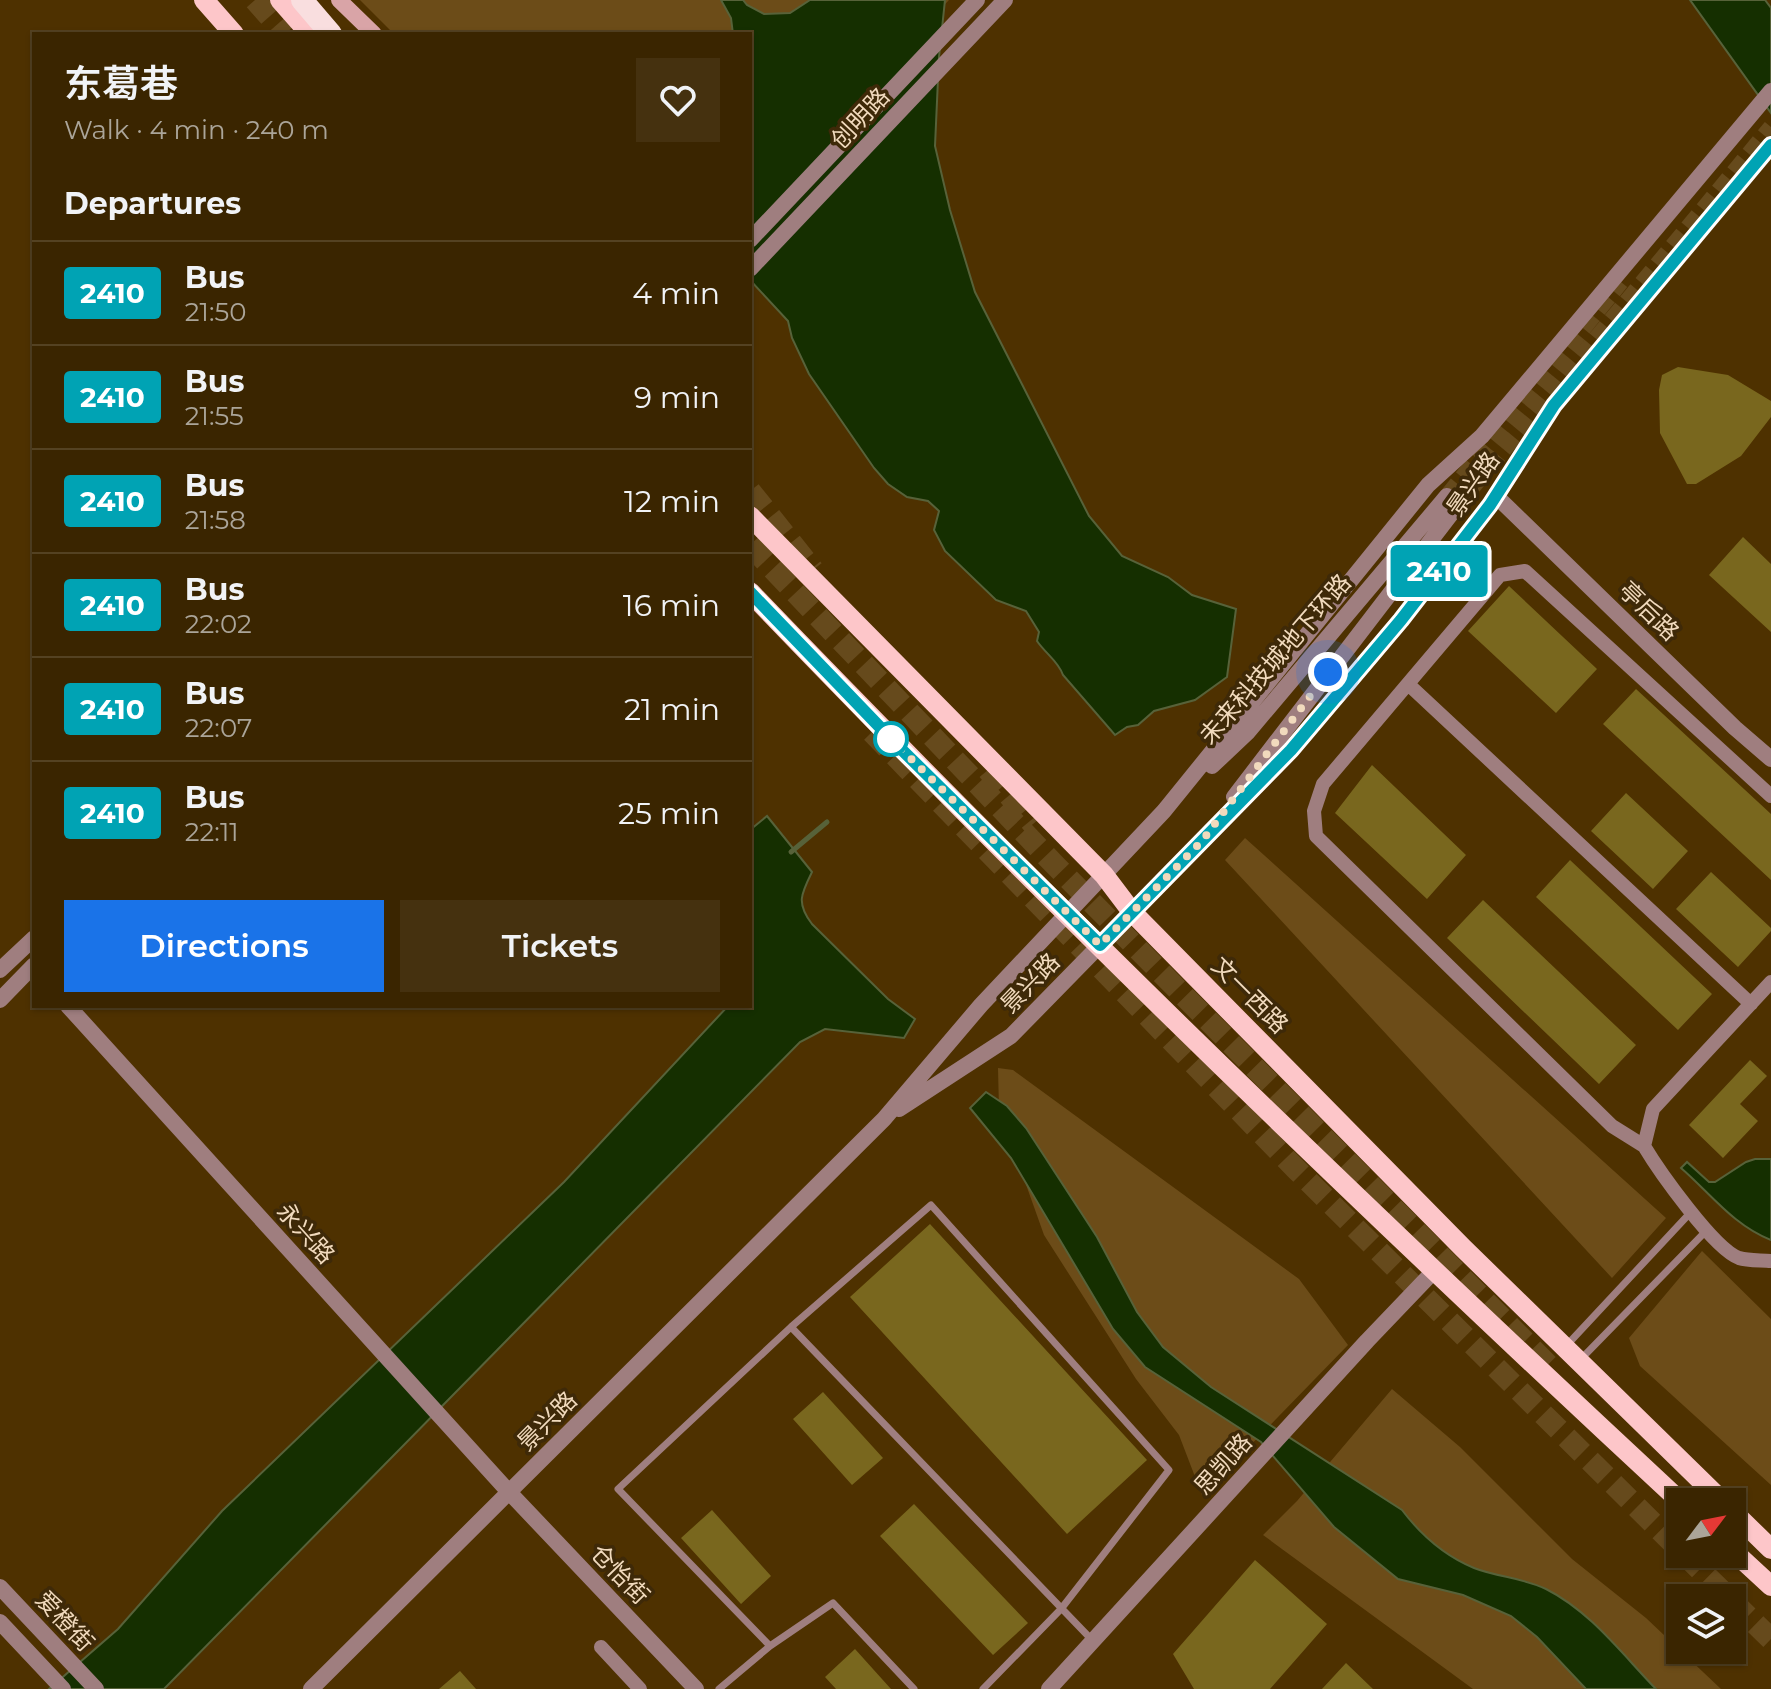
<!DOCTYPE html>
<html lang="en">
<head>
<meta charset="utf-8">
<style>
	body { margin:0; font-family:Montserrat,"Noto Sans SC",sans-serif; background:#45310f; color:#f1f3f6; height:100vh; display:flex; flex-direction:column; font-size:30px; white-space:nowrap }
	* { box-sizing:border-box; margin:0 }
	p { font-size:26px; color:#aba599 }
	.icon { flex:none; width:44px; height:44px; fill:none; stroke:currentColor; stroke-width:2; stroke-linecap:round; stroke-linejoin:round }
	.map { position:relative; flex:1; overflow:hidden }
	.drawer { position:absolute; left:32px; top:32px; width:720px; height:976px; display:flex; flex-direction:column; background:#3a2500; border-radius:0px; box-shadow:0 2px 6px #0004,0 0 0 2px #544222 }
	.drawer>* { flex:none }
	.badge { padding:0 16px; border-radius:6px; font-size:28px; line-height:52px }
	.needle { width:52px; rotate:58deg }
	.buttons { position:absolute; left:1666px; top:1488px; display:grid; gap:16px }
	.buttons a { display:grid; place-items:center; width:80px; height:80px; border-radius:0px; background:#3a2500; box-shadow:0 2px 6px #0004,0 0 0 2px #544222; font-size:40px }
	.you { position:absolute; width:40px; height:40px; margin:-20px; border:6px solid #fff; border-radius:50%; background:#1a73e8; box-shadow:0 0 0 12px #1a73e833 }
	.map>.badge { position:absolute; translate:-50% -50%; box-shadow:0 0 0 4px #fff }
	h2 { padding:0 32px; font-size:30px; line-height:72px }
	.round { display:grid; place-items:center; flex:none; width:84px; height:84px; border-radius:0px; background:#45310f }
	.headline { display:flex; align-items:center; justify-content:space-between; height:136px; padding:0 32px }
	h1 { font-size:38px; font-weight:600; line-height:60px }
	.action { display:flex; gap:16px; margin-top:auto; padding:16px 32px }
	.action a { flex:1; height:92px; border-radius:0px; background:#1a73e8; color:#fff; font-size:32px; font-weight:600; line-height:92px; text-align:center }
	.action a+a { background:#45310f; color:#f1f3f6 }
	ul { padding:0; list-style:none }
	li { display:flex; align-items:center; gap:24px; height:104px; padding:0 32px; border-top:2px solid #544222 }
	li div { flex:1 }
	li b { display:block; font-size:30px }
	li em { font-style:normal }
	li .badge { min-width:88px; font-weight:700; text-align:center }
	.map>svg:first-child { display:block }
</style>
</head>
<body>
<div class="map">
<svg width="1771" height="1689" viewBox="0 0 1771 1689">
	<rect width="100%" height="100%" fill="#4e3100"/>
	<!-- green -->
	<path fill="#6c4c18" d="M360,0H949L750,212V34H394Z
		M1245,838L1666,1218L1612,1278L1225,860Z
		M998,1068L1013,1070L1299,1279L1348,1345L1202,1495L1179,1435L1136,1379L1044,1235L999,1109Z
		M1702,1251L1771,1319V1485L1640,1366L1629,1338Z
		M1392,1389L1460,1447L1572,1559L1646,1618L1721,1689H1656C1622,1654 1590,1611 1546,1589C1524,1578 1497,1577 1474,1568C1445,1556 1421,1535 1402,1510L1398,1579C1436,1588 1476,1596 1510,1616C1540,1633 1563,1664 1586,1689H1473L1263,1535L1297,1501Z"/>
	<!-- water -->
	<path fill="#152f00" stroke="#576239" stroke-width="2" d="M721,0H743L747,5L764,14L790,13L810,0H945L939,57L935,146L950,210L975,292L1089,516L1122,556L1168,577L1192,595L1236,609L1227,677L1195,700L1154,711L1138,725L1127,727L1115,735L1063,675C1059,662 1045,653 1037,641L1039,632L1026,611L996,600L945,551L934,530L939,511L928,501L907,497L888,484L874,468L809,374L792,338L788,321L750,280V34H733L731,18Z
		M1690,0H1765L1771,8V113Z
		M767,816L812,872C801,894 796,903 812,924L888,999L915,1019L904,1038L825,1029L800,1042L164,1689H49L118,1629L222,1511L564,1182L728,1006H750V830Z
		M986,1092L1007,1106L1026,1128L1097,1237L1137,1312L1163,1347L1211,1387L1402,1510C1421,1535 1445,1556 1474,1568C1497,1577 1524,1578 1546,1589C1590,1611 1622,1654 1656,1689H1586L1537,1637L1511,1616L1463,1595L1398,1579L1334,1527L1261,1442L1145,1367L1113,1329L1011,1158L970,1108Z
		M1755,1159H1771V1240C1734,1226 1710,1193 1681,1168L1687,1162L1709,1182H1715L1746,1162Z"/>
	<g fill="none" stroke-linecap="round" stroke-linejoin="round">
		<!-- stream -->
		<path stroke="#576239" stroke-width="5" d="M791,852L827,822"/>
	</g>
	<!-- building -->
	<path fill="#79671e" d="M1678,367L1728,375L1771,401V417L1741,456L1696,484H1687L1660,433L1659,390L1662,375Z
		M1743,537L1771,564V632L1709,575Z
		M1509,586L1597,669L1556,713L1468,631Z
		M1636,689L1771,814V880L1603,724Z
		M1372,765L1466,855L1427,899L1335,813Z
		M1626,793L1688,851L1653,889L1591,831Z
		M1570,860L1712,994L1678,1030L1536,897Z
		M1711,872L1771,928V931L1738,967L1676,909Z
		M1483,900L1636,1045L1599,1084L1447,938Z
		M1750,1060L1767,1076L1740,1104L1758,1121L1723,1158L1689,1125Z
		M930,1224L1147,1460L1067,1534L850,1297Z
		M823,1392L883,1458L852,1485L793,1419Z
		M914,1504L1028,1623L993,1655L880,1536Z
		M712,1510L771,1576L741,1604L681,1538Z
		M1255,1560L1327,1624L1270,1689H1194L1173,1654Z
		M855,1649L891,1689H836L825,1677Z
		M1346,1663L1373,1689H1322Z
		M460,1671L476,1689H439Z"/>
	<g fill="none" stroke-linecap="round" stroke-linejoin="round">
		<!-- tertiary-tunnel -->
		<path stroke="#664a1c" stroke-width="16" stroke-dasharray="16 8" stroke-linecap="butt" d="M1447,496L1621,282
			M1458,505L1771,127"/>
		<!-- trunk-tunnel -->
		<path stroke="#664a1c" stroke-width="22" stroke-dasharray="22 11" stroke-linecap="butt" d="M255,0L285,34
			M750,491L813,570
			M750,545L1054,864L1552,1369
			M872,732L1296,1169L1680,1550
			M988,770L1033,824
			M1684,1554L1729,1598
			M1732,1601L1771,1639"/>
		<!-- service -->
		<path stroke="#9f7e7f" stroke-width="7" d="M791,1327L1092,1640
			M1567,1345L1691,1212
			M1580,1360L1707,1230
			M719,1689L770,1646
			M914,1689L833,1603L770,1646L618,1489L791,1327L931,1205L1169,1470L1061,1609L983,1689"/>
		<!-- minor -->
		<path stroke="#9f7e7f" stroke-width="14" d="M1408,684L1751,1004
			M1771,982L1653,1109L1644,1146C1659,1171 1714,1249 1739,1258C1748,1261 1761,1260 1771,1261
			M1644,1146L1612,1126L1316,836L1314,811L1323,784L1500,575L1525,571L1771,796
			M601,1647L640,1689"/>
		<!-- tertiary -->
		<path stroke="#9f7e7f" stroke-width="16" d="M750,240L977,0
			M750,269L1005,0
			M1496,496L1735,728L1771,759
			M1212,766L1247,733L1447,496
			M1234,797L1458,505
			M0,970L34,938
			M0,1000L34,965
			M68,1006L509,1492L696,1689
			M899,1109L1011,1036L1291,750L1401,620L1490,505L1554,405L1771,145
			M0,1587L96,1689
			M0,1622L63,1689
			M311,1689L884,1119L981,1005L1164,811L1428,485L1482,436L1771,91
			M1049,1689L1367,1341L1433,1272"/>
		<!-- secondary -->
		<path stroke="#d9a4a7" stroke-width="16" d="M339,0L374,34"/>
		<!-- primary -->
		<path stroke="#fdc6c9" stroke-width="20" d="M204,0L234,34
			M280,0L310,34
			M750,516L1104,875L1132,912L1463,1248L1723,1502
			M750,592C1050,905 1363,1207 1681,1502
			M1732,1511L1771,1549
			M1732,1550L1771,1586"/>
		<!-- trunk -->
		<path stroke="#f9dedf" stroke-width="22" d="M302,0L331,34"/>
	</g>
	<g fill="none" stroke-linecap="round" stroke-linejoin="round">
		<defs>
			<path id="line" d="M750,592L899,747L1100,945L1291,750L1401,620L1490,505L1554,405L1771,145"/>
		</defs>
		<!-- line casing -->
		<use href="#line" stroke="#fff" stroke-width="18"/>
		<!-- line -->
		<use href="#line" stroke="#00a3b4" stroke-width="12"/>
		<!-- walk -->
		<path stroke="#f1dabd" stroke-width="8" stroke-dasharray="0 14.4" d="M891,739L1100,945L1202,841L1328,672"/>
	</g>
	<!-- markers -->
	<circle fill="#fff" stroke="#00a3b4" stroke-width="4" cx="891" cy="739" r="16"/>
	<g text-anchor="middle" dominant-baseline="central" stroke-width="7" stroke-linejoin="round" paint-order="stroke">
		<!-- street labels -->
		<g font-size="24" fill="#f1dabd" stroke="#3e2908">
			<text transform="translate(860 118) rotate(-47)">创明路</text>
			<text transform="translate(1473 484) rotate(-55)">景兴路</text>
			<text transform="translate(1649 611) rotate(44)">亭后路</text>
			<text transform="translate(1275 659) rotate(-49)">未来科技城地下环路</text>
			<text transform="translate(1030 983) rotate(-46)">景兴路</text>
			<text transform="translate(1250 995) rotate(45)">文一西路</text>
			<text transform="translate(306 1233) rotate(48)">永兴路</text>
			<text transform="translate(547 1421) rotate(-45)">景兴路</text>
			<text transform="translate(1223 1464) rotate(-48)">思凯路</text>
			<text transform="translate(620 1574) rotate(46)">仓怡街</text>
			<text transform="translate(65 1621) rotate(47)">爱橙街</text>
		</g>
	</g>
</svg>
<div class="buttons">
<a><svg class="needle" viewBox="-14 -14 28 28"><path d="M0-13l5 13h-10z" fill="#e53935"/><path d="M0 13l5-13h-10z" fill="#aba599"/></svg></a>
<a><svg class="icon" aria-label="layers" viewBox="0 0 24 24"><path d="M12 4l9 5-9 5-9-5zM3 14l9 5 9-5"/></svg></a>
</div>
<div class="you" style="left:1328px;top:672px"></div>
<b class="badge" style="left:1439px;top:571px;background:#00a3b4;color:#fff">2410</b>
<section class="drawer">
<div class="headline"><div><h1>东葛巷</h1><p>Walk · 4 min · 240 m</p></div><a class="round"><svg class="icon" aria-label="heart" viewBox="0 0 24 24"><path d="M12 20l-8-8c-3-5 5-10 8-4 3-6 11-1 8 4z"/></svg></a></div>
<h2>Departures</h2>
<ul>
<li><span class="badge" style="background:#00a3b4;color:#fff">2410</span><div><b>Bus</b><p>21:50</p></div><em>4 min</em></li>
<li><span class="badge" style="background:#00a3b4;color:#fff">2410</span><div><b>Bus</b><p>21:55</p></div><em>9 min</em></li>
<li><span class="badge" style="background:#00a3b4;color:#fff">2410</span><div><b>Bus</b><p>21:58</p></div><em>12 min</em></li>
<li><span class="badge" style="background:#00a3b4;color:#fff">2410</span><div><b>Bus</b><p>22:02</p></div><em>16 min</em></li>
<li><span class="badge" style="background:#00a3b4;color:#fff">2410</span><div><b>Bus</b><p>22:07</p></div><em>21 min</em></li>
<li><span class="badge" style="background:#00a3b4;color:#fff">2410</span><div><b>Bus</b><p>22:11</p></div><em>25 min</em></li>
</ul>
<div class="action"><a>Directions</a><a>Tickets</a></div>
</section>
</div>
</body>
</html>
